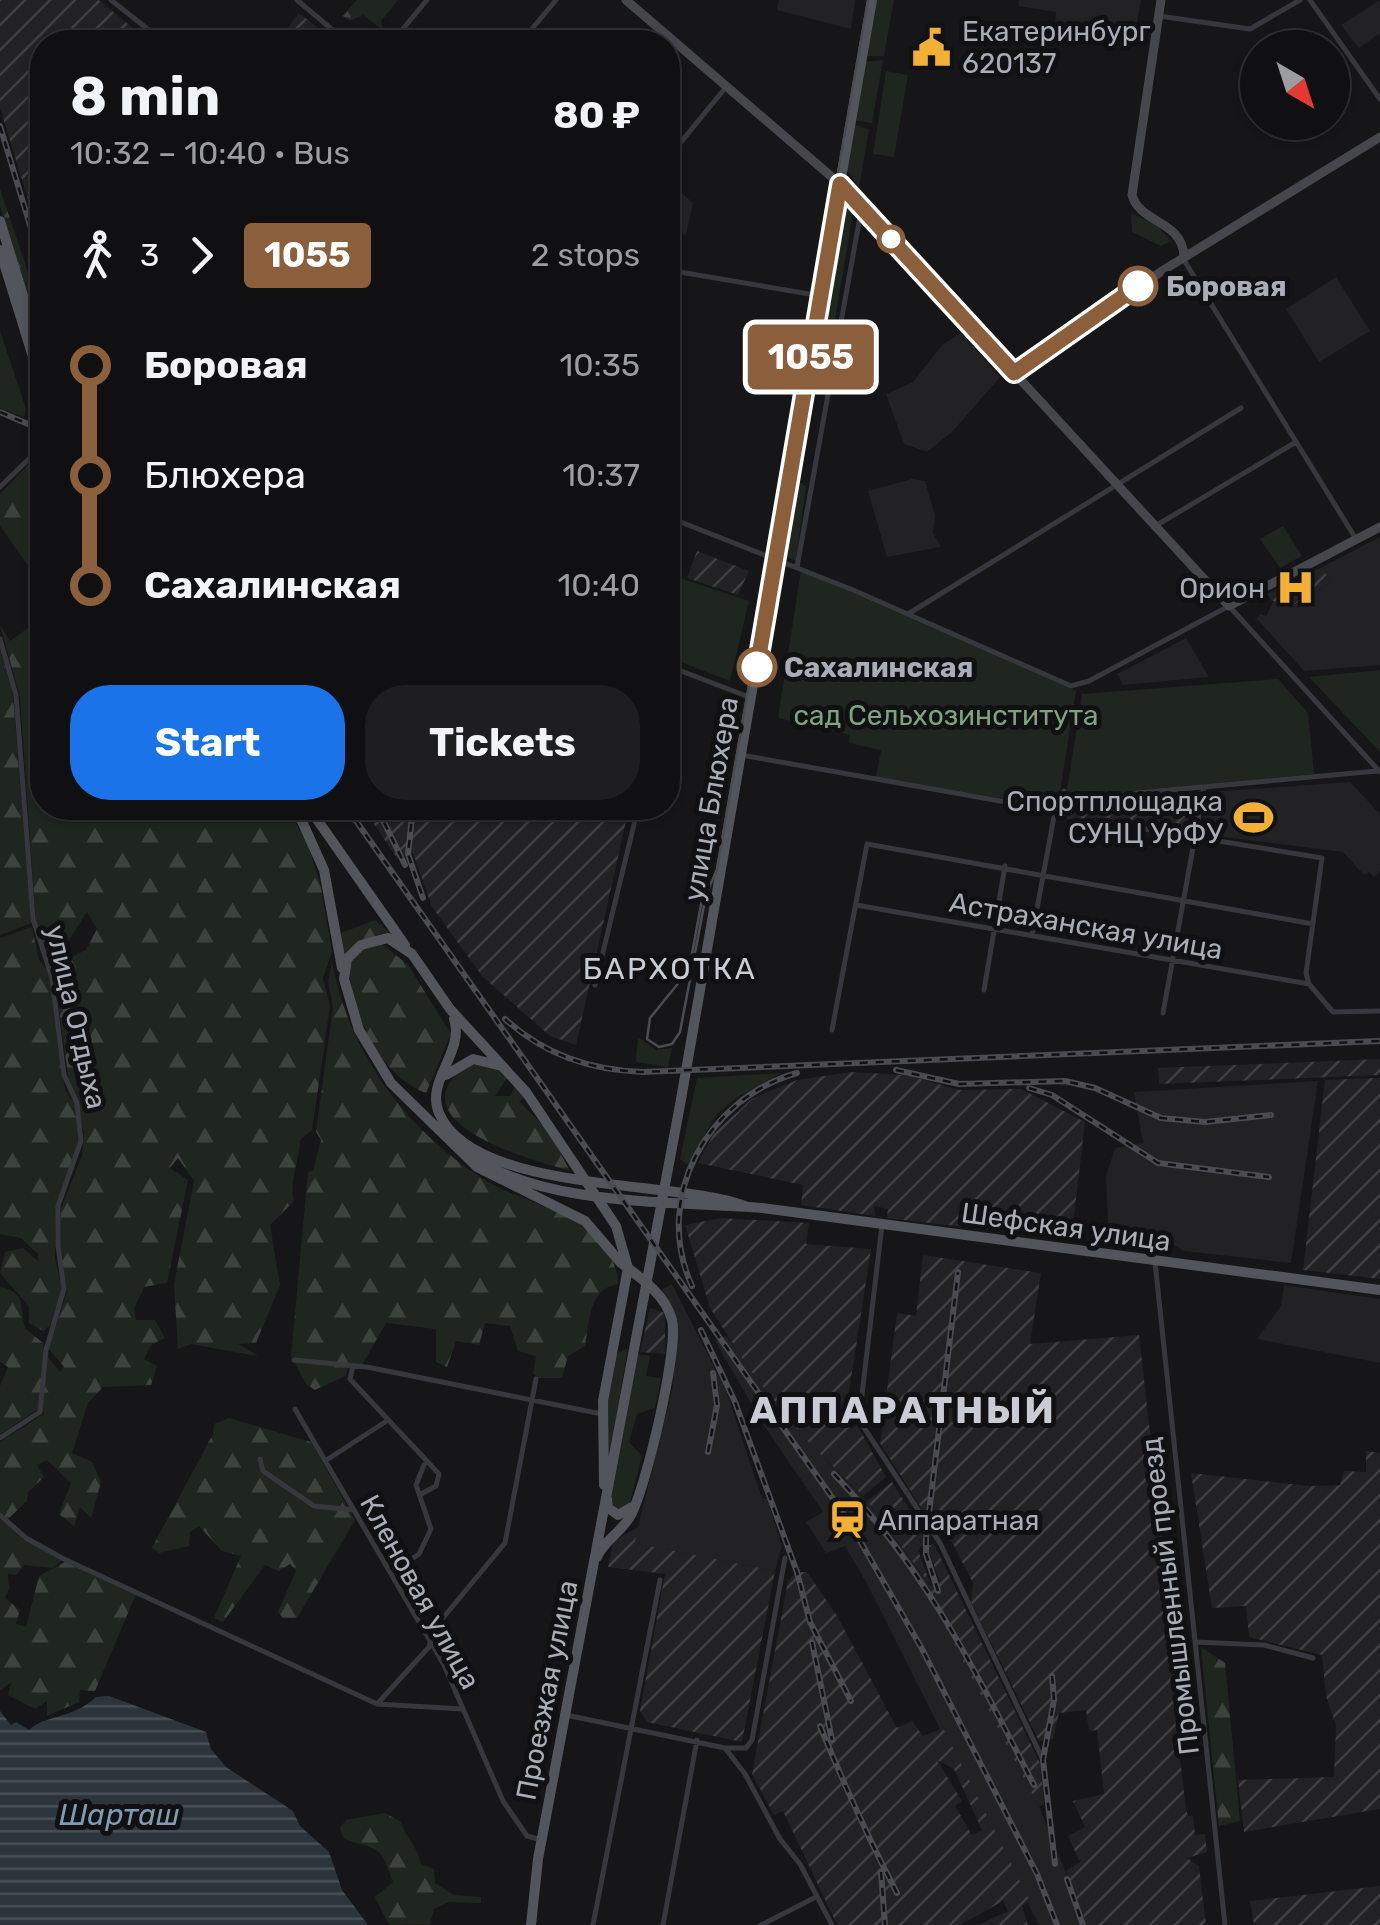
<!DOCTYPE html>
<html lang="en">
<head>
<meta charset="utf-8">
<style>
	body { margin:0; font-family:Rubik,sans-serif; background:#1e1e20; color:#f1f3f6; height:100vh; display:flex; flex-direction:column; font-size:38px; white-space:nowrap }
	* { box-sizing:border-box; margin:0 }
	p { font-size:32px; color:#9c9d9f }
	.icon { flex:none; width:55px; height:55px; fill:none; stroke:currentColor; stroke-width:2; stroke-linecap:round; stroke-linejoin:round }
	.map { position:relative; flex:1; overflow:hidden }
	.panel { position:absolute; left:30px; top:30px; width:650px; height:790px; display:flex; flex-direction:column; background:#101012; border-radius:40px; box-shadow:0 2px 8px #0004,0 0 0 2px #303032 }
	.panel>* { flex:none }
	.badge { padding:0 20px; border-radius:8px; font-size:35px; line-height:65px }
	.needle { width:65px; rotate:141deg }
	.fabs { position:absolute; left:1240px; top:30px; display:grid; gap:20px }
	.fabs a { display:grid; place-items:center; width:110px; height:110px; border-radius:50%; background:#101012; box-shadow:0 2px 8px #0004,0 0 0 2px #303032; font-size:50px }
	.map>.badge { position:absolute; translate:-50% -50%; box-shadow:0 0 0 5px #fff }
	.legs { display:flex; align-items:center; gap:15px; height:110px; padding:0 40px; font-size:32px }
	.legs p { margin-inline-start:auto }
	.headline { display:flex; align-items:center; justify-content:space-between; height:170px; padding:0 40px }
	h1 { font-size:55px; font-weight:700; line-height:75px }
	.primary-button { display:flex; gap:20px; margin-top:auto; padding:20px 40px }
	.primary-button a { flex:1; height:115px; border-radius:40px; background:#1a73e8; color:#fff; font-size:40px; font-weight:700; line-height:115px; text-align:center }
	.primary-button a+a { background:#1e1e20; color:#f1f3f6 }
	ul { padding:0 40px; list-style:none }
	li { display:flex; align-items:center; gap:35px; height:110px; font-size:38px }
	li i { display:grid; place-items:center; width:15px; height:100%; margin:0 12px; background:currentColor }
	li i::after { content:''; width:25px; height:25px; margin:-12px; border:8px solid; border-radius:50%; background:#101012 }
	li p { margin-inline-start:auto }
	li:first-child i { background:linear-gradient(#0000 50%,currentColor 0) }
	li:last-child i { background:linear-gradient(currentColor 50%,#0000 0) }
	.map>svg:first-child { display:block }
</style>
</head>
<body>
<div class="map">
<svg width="1380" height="1925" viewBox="0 0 1380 1925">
	<defs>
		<pattern id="industrial-furrows" width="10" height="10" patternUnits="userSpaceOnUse" patternTransform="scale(2.5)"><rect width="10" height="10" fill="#222225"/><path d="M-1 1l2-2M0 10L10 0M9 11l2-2" fill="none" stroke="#3f3f43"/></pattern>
		<pattern id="forest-firs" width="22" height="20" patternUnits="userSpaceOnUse" patternTransform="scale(2.5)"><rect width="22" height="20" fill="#1e261f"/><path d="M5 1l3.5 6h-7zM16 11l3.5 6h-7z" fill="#3c433d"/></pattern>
		<pattern id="water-rules" width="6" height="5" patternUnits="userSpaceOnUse" patternTransform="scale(2.5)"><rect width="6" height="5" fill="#2c353c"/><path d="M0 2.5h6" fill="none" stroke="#485056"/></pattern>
	</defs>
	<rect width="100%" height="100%" fill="#161618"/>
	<!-- built -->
	<path fill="#222225" d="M779,0H855L851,29L777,10Z
		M1019,0H1141L1134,38L1055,26L1056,12L1018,6Z
		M1380,0V33L1359,48L1341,25Z
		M677,189L693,203L686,235L668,231V193L671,195Z
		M1336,277L1370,331L1319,362L1286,309Z
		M961,333L1000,377L952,432L927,452L904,444L886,394L913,382L943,344Z
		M912,479L925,481L935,515L933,533L941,547L887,557L868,491Z
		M1380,537V665L1304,671L1257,619L1260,614L1266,616L1274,601L1289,608L1331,583L1322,567Z
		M1186,638L1209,677L1123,685L1117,674Z
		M1350,782L1380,814V871L1374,877L1369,872L1364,875L1343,852L1201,834L1210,792Z
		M1318,1081L1291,1263L1184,1251L1174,1245V1239L1156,1234L1135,1233L1134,1244L1109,1241L1106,1176L1115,1148L1143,1143L1134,1092Z
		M672,1284L725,1388L762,1498L767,1499L782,1546L775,1571L634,1543L673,1386L677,1321L661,1290Z
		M1284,1285L1380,1299V1363L1257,1339L1281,1306Z
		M726,1336L808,1442L867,1501L931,1587L927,1590L1039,1807L1087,1925H1039L866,1582L845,1546L826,1553L806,1522L823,1512L763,1424L715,1341Z"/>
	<!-- industrial -->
	<path fill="url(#industrial-furrows)" fill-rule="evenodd" d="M0,0H99L150,42H42V230L38,232L0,108Z
		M299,13L336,42H247L253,35L281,37Z
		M697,551L749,571L738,595L687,578Z
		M1322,567L1331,583L1288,608L1271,600L1268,594Z
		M1202,791L1194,834L1104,818L1066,819L1062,811V805Z
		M363,808H629L576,1045L550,1036L483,977L432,907L413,853L397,858Z
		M1380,1059V1075L1159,1084L1158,1068Z
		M851,1072L906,1075L959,1090L1021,1089L1085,1122L1071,1242L1033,1235L1023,1228L1015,1233L887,1218L888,1209L874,1206L875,1216L801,1205L803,1185L698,1163L714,1133L753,1098L797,1080Z
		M1380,1078V1279L1303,1270L1325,1080Z
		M721,1218L809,1223L806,1244L871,1249L845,1418L851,1429L857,1425L886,1477L863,1496L808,1442L749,1369L710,1308L685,1225Z
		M923,1255L1041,1273L1030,1344L1139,1335L1179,1691L1174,1692V1708L1186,1809L1188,1816H1193L1195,1835L1205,1834L1207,1852L1187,1858L1199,1866L1206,1925H1087L1066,1871L1080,1862L1068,1836L1085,1827L1073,1801L1104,1794L1097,1730L1089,1731L1086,1710L1059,1713L1053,1739L1039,1741L971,1602L973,1583L952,1542L944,1537L953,1517L926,1515L880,1443L897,1313L916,1316Z
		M650,1308L665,1313V1354L640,1352Z
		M1366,1451L1380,1453V1809L1244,1832L1238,1780L1334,1777L1336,1725L1326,1696L1322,1655L1249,1637L1246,1606L1212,1608L1191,1473L1309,1486L1340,1485L1344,1471L1366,1472Z
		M892,1482L923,1531V1545L918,1550L931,1586L940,1582L927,1546L934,1544L1040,1763L1044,1804L1039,1807L926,1590L931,1586L867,1501Z
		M638,1527L635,1543L775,1571L742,1742L647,1722L640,1711L665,1574L608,1567L613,1542Z
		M797,1572H807L836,1614L897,1728L912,1721L923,1736L943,1728L1030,1901L1022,1906L1028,1925H978L1008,1911L1003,1901L960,1925H837L783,1811L774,1815L752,1774L788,1581ZM937,1760L954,1769L982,1830L972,1835L955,1806L962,1801Z
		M1380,1886V1925H1254L1250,1901Z"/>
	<!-- green -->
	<path fill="#1e261f" d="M872,0H894L884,56H862Z
		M883,60L872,123L851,120L862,62Z
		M886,71L908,75L894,157L873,154Z
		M855,125L869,129L859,188L847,170Z
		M841,200L853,212L830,350H821L798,481L806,486L796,561L779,554Z
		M1131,213L1157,225L1171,241L1161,246L1132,232Z
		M0,331L26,409L24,417L0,408Z
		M1283,526L1302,556L1280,568L1260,539Z
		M801,570L1076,691L1059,798L1018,801L876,778L881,750L849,743L850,735L778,718Z
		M668,574L749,601L730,681L668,657Z
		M1380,670V752L1309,677Z
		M1278,679L1308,713L1314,774L1066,797L1082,694Z
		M1265,798L1271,838L1236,834L1240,799Z
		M638,1037L656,1050L672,1048L668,1067L636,1062Z
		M781,1073L736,1098L716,1115L688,1165L680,1159L697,1078Z
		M628,1348L607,1472L604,1427L612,1356Z
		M636,1354L650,1356L646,1376L661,1378L655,1408L637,1414L629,1442L642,1456L629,1506L615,1510L610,1502Z"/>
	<!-- forest -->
	<path fill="url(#forest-firs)" d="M357,0H398L381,21L383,30L363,15L350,21L343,16Z
		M0,189L42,314V339L0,206Z
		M32,461L42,472V585L0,526V494Z
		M42,618V808H287L307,842L320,883L332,952L323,978L330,1006L312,1130L300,1140C299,1162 289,1181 294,1201L270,1225L280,1285L256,1343L238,1344L258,1356L191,1344L178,1349L174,1284L194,1181L178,1158L170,1168L188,1180L167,1283L144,1287L134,1308L136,1320H155L165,1338L151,1345L144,1359L157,1366L151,1385L103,1387L88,1403L72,1453L92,1462L101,1482L91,1518L80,1507L74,1526L59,1514L71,1483L47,1460L37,1465L44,1477L28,1492L27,1501L7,1520L0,1513V1442L45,1413L40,1408L0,1434V1386L8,1367L0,1362V1287C29,1292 18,1311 26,1329L43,1343L44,1352L60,1372L64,1367L48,1348L67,1292L59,1247L61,1208L82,1156L84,1132L69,1082L53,966L86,950L97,929L87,912L65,946L48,953L36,924L20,697L0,625L10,641Z
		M0,648L13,695L31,923L0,935Z
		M375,920L395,937L367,939L344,959L341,933Z
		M32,927L39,960L49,972L58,1048L65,1090L75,1104L80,1146L56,1204L55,1258L62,1290L54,1322L43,1331L29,1323V1306L0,1273L5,1252L23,1248L38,1261V1254L21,1238L0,1234V938Z
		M381,943L408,965L451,1034L426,1093C378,1074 352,1015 349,965L368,944Z
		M332,962C349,1052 403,1126 480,1177C526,1208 614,1213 618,1284C588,1289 590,1320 585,1346L568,1356L562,1378H538L533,1373L536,1356L518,1351L510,1326L485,1323L479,1345L456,1341L447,1367L436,1362V1329L386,1323L362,1365L349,1366L345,1376L315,1390L306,1384L291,1356L308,1172L313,1171L321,1140L316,1132L333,1007L328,982Z
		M473,1061L499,1069L507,1078L495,1096H511L515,1086L525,1098L519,1101L549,1132L570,1171C525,1158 386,1119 473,1061Z
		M229,1418L311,1442L355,1520L297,1618H283L278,1612L296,1571L290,1564L279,1571L265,1565L223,1622L214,1618L241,1556L222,1551L199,1526L190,1532L189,1546L159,1553L152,1548L213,1434L214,1424Z
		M0,1518L61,1560L53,1568L24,1565L17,1575L8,1574L9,1589L5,1598L20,1610L16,1624L26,1627L39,1576L65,1562L136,1594L95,1691L80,1690L79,1702L47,1716V1701L35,1709L8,1695L11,1682L0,1691Z
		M1201,1647L1225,1663L1240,1821L1219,1826Z
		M385,1813L401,1822C405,1838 416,1842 421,1864L434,1869L435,1883L454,1895L481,1897V1903L449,1902L434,1909L430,1924L389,1925L375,1897L393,1882C380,1844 380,1851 344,1839L340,1828L346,1820Z"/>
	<!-- water -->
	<path fill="url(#water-rules)" d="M109,1696L206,1732L211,1749L226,1767L293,1811L300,1826L329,1852L342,1890L368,1925H0V1711L11,1725L16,1722L29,1730C44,1715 73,1719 96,1697Z"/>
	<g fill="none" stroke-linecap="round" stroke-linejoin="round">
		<!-- street -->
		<path stroke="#37383d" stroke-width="5" d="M111,0L164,42
			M297,0L347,42
			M1310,0L1380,99
			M1159,16L1250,29L1300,0
			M392,42L427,0
			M521,42L556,0
			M668,158L726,87
			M1184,260L1356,539
			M668,270L821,296
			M0,487L37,451
			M668,517L853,590L1071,686L1089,681L1229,606L1380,772
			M1157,525L1296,442
			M797,567L861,211
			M908,614L1241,408
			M0,639L16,695L33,919L52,978L64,1075L77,1103L81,1141L58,1206V1246L64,1289L46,1350L40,1412L0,1438
			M668,666L749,697
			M668,691L674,669
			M741,755L1017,804L1377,771
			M1103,822L1322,858L1306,973L1309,984L1333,1012L1380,1011
			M856,905L1309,984
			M1032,936L1055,811L1064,791
			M595,985L638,808
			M984,990L1005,866
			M1163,1013L1204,787
			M832,1030L867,844L1313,924
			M882,1225L859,1420L940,1543L1043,1760
			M1155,1262L1225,1925
			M294,1360L367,1367L602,1414
			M353,1366L350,1379L439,1474L436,1486L421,1494
			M295,1409L444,1665L503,1801L527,1836L541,1840
			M260,1459L263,1471L314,1506L354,1510
			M325,1461L385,1422
			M0,1515L26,1538L64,1559L377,1704L462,1709
			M785,1558L752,1740L746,1748H725L745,1774L780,1839L800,1864L832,1925
			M392,1573L419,1554L431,1529L416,1485L424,1465
			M1195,1642L1264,1645L1313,1658
			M377,1704L429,1647L433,1630L505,1543L536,1379
			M566,1715L725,1748
			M593,1925L660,1580
			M663,1925L697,1740
			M761,1925L816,1897"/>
		<!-- secondary -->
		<path stroke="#45474d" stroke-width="9" d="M626,0L840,184L1229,606L1380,527
			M1161,0L1132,195C1140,224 1183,220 1184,257
			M1015,373L1162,271L1380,137"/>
		<!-- primary -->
		<path stroke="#53555c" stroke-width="10" d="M0,221L42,357
			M0,250L42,386
			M42,418L36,444L42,461
			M296,808L324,870L342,968
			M309,808L405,945
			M454,1019C465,1052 425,1081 439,1113C473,1194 675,1179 745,1206
			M446,1075L473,1059L502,1066
			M471,1156C545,1207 676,1201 762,1208L1380,1290
			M607,1499L608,1508L618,1515L632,1507
			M597,1557C604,1540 622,1532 631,1515C646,1487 679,1348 672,1320C665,1294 641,1278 621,1263L585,1221L477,1167L391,1083L359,1030L344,979L347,959L361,945L388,938L412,954L450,1009L526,1092L616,1226L628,1268L603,1401L604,1485
			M531,1925L538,1859L680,1105L872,0"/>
		<!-- tram -->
		<path stroke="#4a4c52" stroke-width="2.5" d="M703,894L689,970L650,1018L647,1039L659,1047L672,1044L680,1032L706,895L717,869L868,0"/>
		<defs>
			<path id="rail" d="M0,126L42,265
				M0,412L42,430
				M347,808L848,1520L921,1647L1037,1874L1057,1925
				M377,808L405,865
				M413,808L408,854L423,898
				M505,1019C545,1055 590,1070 643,1072L1380,1041
				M896,1070L959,1084L1065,1081L1095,1088L1161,1118L1205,1122L1271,1115
				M1029,1088L1052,1095L1158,1163L1269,1177
				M692,1286C652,1198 707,1098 797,1073
				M701,1330L735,1402L797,1572L810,1622L851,1701
				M708,1452L717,1405L713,1373
				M834,1474C928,1572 973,1667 1034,1785
				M938,1591L926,1554V1538L958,1272
				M812,1642L832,1740
				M1052,1676L1054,1700L1043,1760L1055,1864
				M820,1726C844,1784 868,1838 897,1893
				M881,1872L885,1925
				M1067,1879L1083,1925"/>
		</defs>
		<!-- rail casing -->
		<use href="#rail" stroke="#4a4c52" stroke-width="6"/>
		<!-- rail -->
		<use href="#rail" stroke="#111113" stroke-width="2.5" stroke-dasharray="8" stroke-linecap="butt"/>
	</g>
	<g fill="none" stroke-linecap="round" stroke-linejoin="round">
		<defs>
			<path id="line-1" d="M757,667L840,184L1014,373L1138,286"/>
		</defs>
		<!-- line-1 casing -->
		<use href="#line-1" stroke="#fff" stroke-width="22"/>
		<!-- line-1 -->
		<use href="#line-1" stroke="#8b5e3c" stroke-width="15"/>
	</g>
	<!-- icons -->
	<defs>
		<symbol id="civic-bare" viewBox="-9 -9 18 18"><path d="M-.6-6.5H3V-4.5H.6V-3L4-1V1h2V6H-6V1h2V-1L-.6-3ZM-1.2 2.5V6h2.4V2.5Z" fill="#f2b134" stroke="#111113" stroke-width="2.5" paint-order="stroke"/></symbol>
		<symbol id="hospital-bare" viewBox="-9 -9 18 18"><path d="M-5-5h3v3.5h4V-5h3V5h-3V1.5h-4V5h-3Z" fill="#f2b134" stroke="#111113" stroke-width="2.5" paint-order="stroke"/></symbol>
		<symbol id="stadium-bare" viewBox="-9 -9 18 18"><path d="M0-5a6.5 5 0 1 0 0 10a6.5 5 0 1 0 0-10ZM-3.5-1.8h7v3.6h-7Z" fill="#f2b134" stroke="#111113" stroke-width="2.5" paint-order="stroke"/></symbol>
		<symbol id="station-bare" viewBox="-9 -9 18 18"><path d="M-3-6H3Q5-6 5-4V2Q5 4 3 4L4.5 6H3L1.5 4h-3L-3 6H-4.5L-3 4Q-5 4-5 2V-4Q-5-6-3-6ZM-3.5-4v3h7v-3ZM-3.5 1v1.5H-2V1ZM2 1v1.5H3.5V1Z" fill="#f2b134" stroke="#111113" stroke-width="2.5" paint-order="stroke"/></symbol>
	</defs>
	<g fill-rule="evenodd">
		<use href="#civic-bare" x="904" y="20" width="55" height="55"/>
		<use href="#hospital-bare" x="1268" y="560" width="55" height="55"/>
		<use href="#stadium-bare" x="1226" y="790" width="55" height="55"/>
		<use href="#station-bare" x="820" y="1492" width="55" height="55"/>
	</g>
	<!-- markers -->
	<g fill="#fff" stroke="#8b5e3c" stroke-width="5">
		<circle cx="891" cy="239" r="12"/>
		<circle cx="1138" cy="286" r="18"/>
		<circle cx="757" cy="667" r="18"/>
	</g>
	<g text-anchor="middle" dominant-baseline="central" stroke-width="10" stroke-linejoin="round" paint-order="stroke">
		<!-- poi labels -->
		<g font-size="28" fill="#a8adb8" stroke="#111113" text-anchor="start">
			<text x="962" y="31">Екатеринбург<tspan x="962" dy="32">620137</tspan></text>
			<text x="1265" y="588" text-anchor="end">Орион</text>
			<text x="1223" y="801" text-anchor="end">Спортплощадка<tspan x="1223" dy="32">СУНЦ УрФУ</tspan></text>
			<text x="878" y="1520">Аппаратная</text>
		</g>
		<!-- stop labels -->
		<g font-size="28" font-weight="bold" fill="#a8adb8" stroke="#111113" text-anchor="start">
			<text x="1166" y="286">Боровая</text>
			<text x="784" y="667">Сахалинская</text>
		</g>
		<!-- park labels -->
		<g font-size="28" fill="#7fa381" stroke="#111113">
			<text x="946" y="715">сад Сельхозинститута</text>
		</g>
		<!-- street labels -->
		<g font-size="28" fill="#a8adb8" stroke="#111113">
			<text transform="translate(711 799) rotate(-80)">улица Блюхера</text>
			<text transform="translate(1086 926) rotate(10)">Астраханская улица</text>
			<text transform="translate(76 1017) rotate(77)">улица Отдыха</text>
			<text transform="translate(1066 1227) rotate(8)">Шефская улица</text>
			<text transform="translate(420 1592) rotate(61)">Кленовая улица</text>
			<text transform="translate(1170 1596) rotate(-97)">Промышленный проезд</text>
			<text transform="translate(547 1690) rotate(-79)">Проезжая улица</text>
		</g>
		<!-- neighbourhood labels -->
		<g font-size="30" letter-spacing="2.5" fill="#c9ccd4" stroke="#111113">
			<text x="670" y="969">БАРХОТКА</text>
		</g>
		<!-- water labels -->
		<g font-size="30" font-style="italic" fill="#7f9bb3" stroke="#111113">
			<text x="119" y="1815">Шарташ</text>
		</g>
		<!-- district labels -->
		<g font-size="38" font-weight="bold" letter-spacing="2.5" fill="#c9ccd4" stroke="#111113">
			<text x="903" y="1410">АППАРАТНЫЙ</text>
		</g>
	</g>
</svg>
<div class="fabs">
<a><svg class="needle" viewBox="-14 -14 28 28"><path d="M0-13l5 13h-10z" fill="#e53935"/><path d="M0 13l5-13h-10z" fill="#9c9d9f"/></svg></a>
</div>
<b class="badge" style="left:811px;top:357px;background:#8b5e3c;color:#fff">1055</b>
<section class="panel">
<div class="headline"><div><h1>8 min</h1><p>10:32 – 10:40 · Bus</p></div><b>80 ₽</b></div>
<div class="legs"><svg class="icon" aria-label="walk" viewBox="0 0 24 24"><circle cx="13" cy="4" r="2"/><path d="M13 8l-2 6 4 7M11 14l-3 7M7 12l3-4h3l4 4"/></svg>3<svg class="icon" aria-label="forward" viewBox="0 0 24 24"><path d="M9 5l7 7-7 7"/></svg><b class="badge" style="background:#8b5e3c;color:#fff">1055</b><p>2 stops</p></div>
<ul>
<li><i style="color:#8b5e3c"></i><b>Боровая</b><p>10:35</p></li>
<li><i style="color:#8b5e3c"></i><span>Блюхера</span><p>10:37</p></li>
<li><i style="color:#8b5e3c"></i><b>Сахалинская</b><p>10:40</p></li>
</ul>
<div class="primary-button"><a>Start</a><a>Tickets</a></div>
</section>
</div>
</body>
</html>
